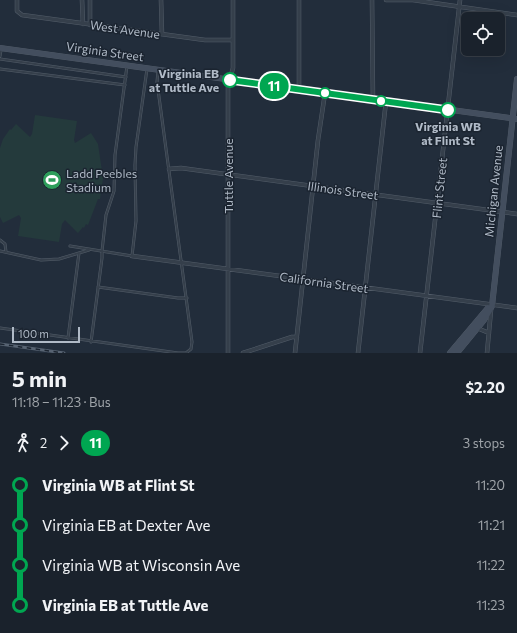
<!DOCTYPE html>
<html lang="en">
<head>
<meta charset="utf-8">
<style>
	body { margin:0; font-family:Commissioner,sans-serif; background:#272f38; color:#f1f3f6; height:100vh; display:flex; flex-direction:column; font-size:15px; white-space:nowrap }
	* { box-sizing:border-box; margin:0 }
	p { font-size:13px; color:#9fa4a9 }
	.icon { flex:none; width:22px; height:22px; fill:none; stroke:currentColor; stroke-width:2; stroke-linecap:round; stroke-linejoin:round }
	.map { position:relative; height:353px; overflow:hidden }
	.panel { display:flex; flex-direction:column; background:#1a222c; flex:1 }
	.panel>* { flex:none }
	.badge { padding:0 8px; border-radius:13px; font-size:14px; line-height:26px }
	.controls { position:absolute; left:461px; top:12px; display:grid; gap:8px }
	.controls a { display:grid; place-items:center; width:44px; height:44px; border-radius:6px; background:#1a222c; box-shadow:0 4px 16px #0002,0 0 0 1px #383f48; font-size:20px }
	.scale { position:absolute; left:12px; bottom:10px; width:68px; box-sizing:border-box; padding-left:4px; border:2px solid #b0bac7; border-top:0; font-size:11px; line-height:14px; white-space:nowrap; color:#b0bac7; -webkit-text-stroke:3px #1b2430; paint-order:stroke }
	.map>.badge { position:absolute; translate:-50% -50%; box-shadow:0 0 0 2px #fff }
	.legs { display:flex; align-items:center; gap:6px; height:44px; padding:0 12px; font-size:13px }
	.legs p { margin-inline-start:auto }
	.headline { display:flex; align-items:center; justify-content:space-between; height:68px; padding:0 12px }
	h1 { font-size:22px; font-weight:700; line-height:30px }
	ul { padding:0 12px; list-style:none }
	li { display:flex; align-items:center; gap:14px; height:40px; font-size:15px }
	li i { display:grid; place-items:center; width:6px; height:100%; margin:0 5px; background:currentColor }
	li i::after { content:''; width:10px; height:10px; margin:-5px; border:3px solid; border-radius:50%; background:#1a222c }
	li p { margin-inline-start:auto }
	li:first-child i { background:linear-gradient(#0000 50%,currentColor 0) }
	li:last-child i { background:linear-gradient(currentColor 50%,#0000 0) }
	.map>svg:first-child { display:block }
</style>
</head>
<body>
<div class="map">
<svg width="517" height="353" viewBox="0 0 517 353">
	<rect width="100%" height="100%" fill="#222d3b"/>
	<!-- park -->
	<path fill="#243a3c" d="M35,115L77,121L74,140L75,143L91,133L98,144L102,171L104,172L100,199H98L88,225L86,224L84,228L83,227L78,233L65,220L62,224L59,242L18,236L21,218L19,215L3,223L0,217V148L3,139L10,129L11,130L16,124L30,137L32,134Z"/>
	<g fill="none" stroke-linecap="round" stroke-linejoin="round">
		<defs>
			<path id="lane" d="M0,56L1,50
				M0,59L126,77
				M0,69L125,85
				M0,240L5,244L6,252
				M70,246L132,256L136,221L135,165L136,147L147,69
				M0,251L41,260L59,259L89,250
				M98,287L178,298H187
				M0,328L178,353H186L191,349L192,342L157,82L158,71
				M68,338L79,253
				M91,342L102,258V251L106,215L114,191L115,155L127,66"/>
			<path id="street" d="M17,0V11L22,15L205,40H233
				M82,0L83,24
				M90,0V25
				M161,0L162,34
				M299,0V90
				M372,0L373,100
				M386,0H413L517,15
				M169,169L181,168L517,214
				M132,256L517,308
				M477,328L489,333
				M228,353V86L233,68V0
				M243,353L292,337H297
				M295,353L318,140L325,93
				M358,353L386,101
				M420,353L460,0
				M487,353L491,310"/>
			<path id="secondary" d="M0,48L517,119
				M450,353L488,308
				M457,353L484,320L492,306L517,79"/>
		</defs>
		<!-- lane casing -->
		<use href="#lane" stroke="#535d69" stroke-width="3"/>
		<!-- street casing -->
		<use href="#street" stroke="#535d69" stroke-width="4.5"/>
		<!-- secondary casing -->
		<use href="#secondary" stroke="#535d69" stroke-width="6"/>
		<!-- lane -->
		<use href="#lane" stroke="#353f4b" stroke-width="2"/>
		<!-- street -->
		<use href="#street" stroke="#353f4b" stroke-width="3.5"/>
		<!-- secondary -->
		<use href="#secondary" stroke="#434e5e" stroke-width="5.5"/>
		<defs>
			<path id="rail" d="M0,344L64,353"/>
		</defs>
		<!-- rail casing -->
		<use href="#rail" stroke="#576372" stroke-width="3"/>
		<!-- rail -->
		<use href="#rail" stroke="#1b2430" stroke-width="1.5" stroke-dasharray="4.5" stroke-linecap="butt"/>
	</g>
	<g fill="none" stroke-linecap="round" stroke-linejoin="round">
		<defs>
			<path id="line-1" d="M230,80L448,110"/>
		</defs>
		<!-- line-1 casing -->
		<use href="#line-1" stroke="#fff" stroke-width="9"/>
		<!-- line-1 -->
		<use href="#line-1" stroke="#00a651" stroke-width="6"/>
	</g>
	<!-- icons -->
	<defs>
		<symbol id="stadium-disc" viewBox="-11 -11 22 22"><circle r="9.5" fill="#2e9e5b" stroke="#1b2430"/><path d="M0-5a6.5 5 0 1 0 0 10a6.5 5 0 1 0 0-10ZM-3.5-1.8h7v3.6h-7Z" fill="#fff"/></symbol>
	</defs>
	<g fill-rule="evenodd">
		<use href="#stadium-disc" x="41" y="169" width="22" height="22"/>
	</g>
	<!-- markers -->
	<g fill="#fff" stroke="#00a651" stroke-width="2">
		<circle cx="230" cy="80" r="7"/>
		<circle cx="325" cy="93" r="5"/>
		<circle cx="381" cy="101" r="5"/>
		<circle cx="448" cy="110" r="7"/>
	</g>
	<g text-anchor="middle" dominant-baseline="central" stroke-width="3" stroke-linejoin="round" paint-order="stroke">
		<!-- street labels -->
		<g font-size="12" fill="#b0bac7" stroke="#1b2430">
			<text transform="translate(125 29) rotate(8)">West Avenue</text>
			<text transform="translate(105 51) rotate(8)">Virginia Street</text>
			<text transform="translate(228 176) rotate(-90)">Tuttle Avenue</text>
			<text transform="translate(439 188) rotate(-84)">Flint Street</text>
			<text transform="translate(343 190) rotate(8)">Illinois Street</text>
			<text transform="translate(493 191) rotate(-84)">Michigan Avenue</text>
			<text transform="translate(324 282) rotate(8)">California Street</text>
		</g>
		<!-- stop labels -->
		<g font-size="12" font-weight="bold" fill="#b0bac7" stroke="#1b2430" text-anchor="end">
			<text x="219" y="73">Virginia EB<tspan x="219" dy="14">at Tuttle Ave</tspan></text>
			<text x="448" y="126" text-anchor="middle">Virginia WB<tspan x="448" dy="14">at Flint St</tspan></text>
		</g>
		<!-- poi labels -->
		<g font-size="12" fill="#b0bac7" stroke="#1b2430" text-anchor="start">
			<text x="66" y="173">Ladd Peebles<tspan x="66" dy="14">Stadium</tspan></text>
		</g>
	</g>
</svg>
<div class="controls">
<a><svg class="icon" aria-label="locate" viewBox="0 0 24 24"><circle cx="12" cy="12" r="6"/><path d="M12 2v4M12 18v4M2 12h4M18 12h4"/></svg></a>
</div>
<div class="scale">100 m</div>
<b class="badge" style="left:274px;top:86px;background:#00a651;color:#fff">11</b>
</div>
<section class="panel">
<div class="headline"><div><h1>5 min</h1><p>11:18 – 11:23 · Bus</p></div><b>$2.20</b></div>
<div class="legs"><svg class="icon" aria-label="walk" viewBox="0 0 24 24"><circle cx="13" cy="4" r="2"/><path d="M13 8l-2 6 4 7M11 14l-3 7M7 12l3-4h3l4 4"/></svg>2<svg class="icon" aria-label="forward" viewBox="0 0 24 24"><path d="M9 5l7 7-7 7"/></svg><b class="badge" style="background:#00a651;color:#fff">11</b><p>3 stops</p></div>
<ul>
<li><i style="color:#00a651"></i><b>Virginia WB at Flint St</b><p>11:20</p></li>
<li><i style="color:#00a651"></i><span>Virginia EB at Dexter Ave</span><p>11:21</p></li>
<li><i style="color:#00a651"></i><span>Virginia WB at Wisconsin Ave</span><p>11:22</p></li>
<li><i style="color:#00a651"></i><b>Virginia EB at Tuttle Ave</b><p>11:23</p></li>
</ul>
</section>
</body>
</html>
